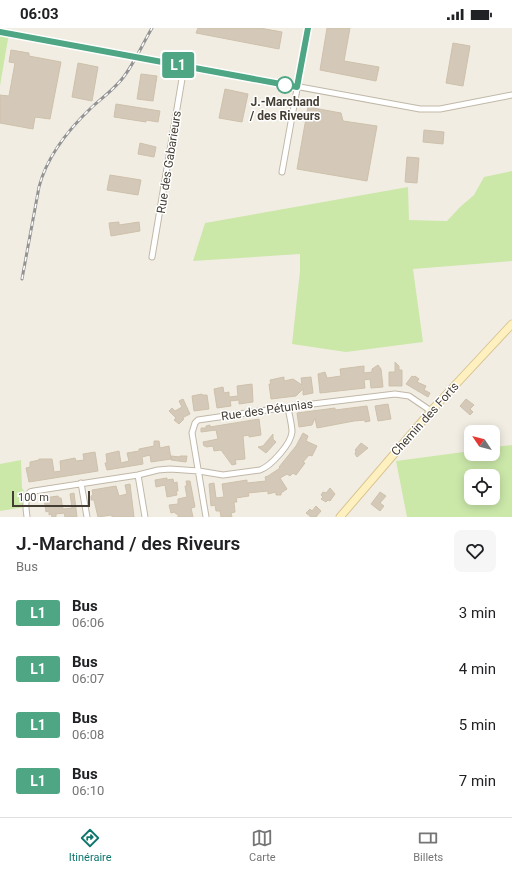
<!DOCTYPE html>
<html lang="fr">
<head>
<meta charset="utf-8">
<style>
	body { margin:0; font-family:Roboto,sans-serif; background:#f6f6f6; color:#202124; height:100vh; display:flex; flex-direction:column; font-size:15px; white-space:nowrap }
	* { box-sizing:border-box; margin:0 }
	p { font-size:13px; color:#757577 }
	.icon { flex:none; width:22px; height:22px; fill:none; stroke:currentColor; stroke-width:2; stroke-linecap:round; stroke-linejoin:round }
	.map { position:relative; height:489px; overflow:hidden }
	.details { display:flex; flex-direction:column; background:#fff; flex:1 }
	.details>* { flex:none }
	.badge { padding:0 8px; border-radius:3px; font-size:14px; line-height:26px }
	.needle { width:26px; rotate:305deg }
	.buttons { position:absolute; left:464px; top:397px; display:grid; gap:8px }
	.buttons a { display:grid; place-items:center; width:36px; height:36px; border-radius:8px; background:#fff; box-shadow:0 2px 10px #0003; font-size:20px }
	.scale { position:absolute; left:12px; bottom:10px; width:78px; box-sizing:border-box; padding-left:4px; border:2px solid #443d33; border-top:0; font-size:11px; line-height:14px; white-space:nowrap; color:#443d33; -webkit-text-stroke:3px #fff; paint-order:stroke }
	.map>.badge { position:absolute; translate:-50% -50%; box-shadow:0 0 0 2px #fff }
	.round { display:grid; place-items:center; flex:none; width:42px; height:42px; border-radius:8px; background:#f6f6f6 }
	.summary { display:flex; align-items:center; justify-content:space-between; height:68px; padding:0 16px }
	h1 { font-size:19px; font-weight:600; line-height:30px }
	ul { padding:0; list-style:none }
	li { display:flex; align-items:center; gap:12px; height:56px; padding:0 16px }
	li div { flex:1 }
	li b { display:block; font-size:15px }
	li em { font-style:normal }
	li .badge { min-width:44px; font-weight:700; text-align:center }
	.status { display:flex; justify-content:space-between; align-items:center; height:28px; padding:0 20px; background:#fff; direction:ltr }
	.status svg { height:11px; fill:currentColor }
	.dock { display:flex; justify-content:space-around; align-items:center; height:56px; border-top:1px solid #e0e0e0; background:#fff; font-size:11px; color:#757577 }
	.dock a { display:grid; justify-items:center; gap:2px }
	.dock .current { color:#0f766e }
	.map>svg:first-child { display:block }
</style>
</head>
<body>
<div class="status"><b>06:03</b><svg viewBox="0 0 49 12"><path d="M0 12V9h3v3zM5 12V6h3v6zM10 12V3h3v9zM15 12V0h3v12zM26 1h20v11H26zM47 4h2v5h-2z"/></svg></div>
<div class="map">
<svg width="512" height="489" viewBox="0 0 512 489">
	<rect width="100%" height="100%" fill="#f2ede3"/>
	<!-- green -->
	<path fill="#cbe8a9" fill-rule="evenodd" d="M0,4L9,5L0,58Z
		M512,143V233L413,241L423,314L346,324L292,316L300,243V226L193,233L205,195L408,159L409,192L447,193L460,179L474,167L484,149Z
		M512,417V489H407L396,433L471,423V426H493V419ZM471,448H493V470H471Z
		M21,432L22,460L27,468L25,479L0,483V436Z"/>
	<!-- building -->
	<path fill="#d4c9b8" stroke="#cec1ab" d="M198,0H260L282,4L279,21L196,5Z
		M327,0H350L344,33L379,39L376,53L320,42Z
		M453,15L470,18L463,58L446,55Z
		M11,22L29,25V28L61,34L50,91L35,89L33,101L0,95V67L9,68L15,35L9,34Z
		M78,35L98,39L92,73L72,69Z
		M141,46L157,48L153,73L137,71Z
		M225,61L248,66L242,94L219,90Z
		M116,76L160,83L158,94L146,92V94L114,89Z
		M308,79L341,85L343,93L377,98L367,153L297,141Z
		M424,102L444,104L443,116L423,114Z
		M140,115L156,119L154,129L138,126Z
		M407,129L419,130L417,155L405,154Z
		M110,147L141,152L138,167L107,162Z
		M119,194V197L139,194L140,203L111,208L109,195Z
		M395,334L399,338V342H402V358H389V344H395Z
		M378,337L381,341L383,359L371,360L370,351L364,352L365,360L320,365L318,346L325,344L327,350L341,348L340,341L364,338V345L372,344V341Z
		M412,348L414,349L415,348L419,351L417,354L426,358L424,362L430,365L428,369L406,356Z
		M284,349V353L293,351L302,357L301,350L311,349L313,365L303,367V361L296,368L271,371L269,356H271L270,352Z
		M252,356L253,374L239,376V372L230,373L231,378L217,380L214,361L223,359L224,365L229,364V369L238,368L237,358Z
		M202,366V367H207L209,381L194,383L192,368Z
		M183,371L190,386L182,390L184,391L179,396L174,392L176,390L169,383L172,380L175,383L182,379L179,373Z
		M466,371L474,377L470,381L473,384L470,387L460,378Z
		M388,376L391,391L378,393L375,378Z
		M367,378L370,393L365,394V392L354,393L317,400L315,390L312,397L299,399L297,385L335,380V382Z
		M259,391L261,407L249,409V407L243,408L245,431L235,432L236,436L232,437L221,422L214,423L213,418L206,419V418H204L203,414L218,411L216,402L201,404V400H206V398L210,397V399Z
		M303,405L308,408L306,413L317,418L312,428L309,427L303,434L305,435L296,447L293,445L290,448L287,446L280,450L287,461L281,465V467H276V464L268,466V463L248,465L249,468L236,470L237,474H234L235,484L231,485L232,489H221L220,483H216L215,477L211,478L209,456L214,455L216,470L224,469L222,456L247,452V455L266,453L265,449L268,448L280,440L279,439L296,418Z
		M273,406V411L276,414L266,425L258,419L263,418Z
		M154,413H159L160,420L169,418L171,431V428L180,429V428H187L186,434L171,432V431L151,434L150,427L142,429L143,436L107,442L105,435H107L106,426L119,423L121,435L129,433L127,425L139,423V421L154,418Z
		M361,415L368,420L357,429L355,426L356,423L355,422Z
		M95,424L98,443L29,454L26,440L30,439V434L39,432V431H52L54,444L61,443L60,433L75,430L76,433L84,432L83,426Z
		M167,450V452L173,451L174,455L177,454L178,463H176L177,467L167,469L165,457L156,459L155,452Z
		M186,453H190L195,479L191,480L193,489H178V486H176L175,484L171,485L169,477L178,476V471L187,469L185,458H187Z
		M130,456L134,489H112V487L98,489L94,472H91V468L93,467L92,462L116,458L119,468L127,466L125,457Z
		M330,460L335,466L330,473L328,472L326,474L321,471L323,469L321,467L323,464L326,465Z
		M380,464L386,468L380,475L384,478L380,483L371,476Z
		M74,465L77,489H65L64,485L56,486V489H52L51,486L49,487V483L46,484L44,470L58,468L59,470H61L63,481L72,480L70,466Z
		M316,478L321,483L316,489H311L306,485L310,481L312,483Z"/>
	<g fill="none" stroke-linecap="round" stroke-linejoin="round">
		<defs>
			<path id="street" d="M0,4L420,81H440L512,67
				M282,144L308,0
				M152,229L184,39
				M138,447L145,489
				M81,455L87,489
				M27,489C26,480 24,472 30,464L34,463L138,447L158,442L170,441L199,443L223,447L260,442C271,438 291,416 292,404C292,396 289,387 288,379
				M206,489L192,405L195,395L198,392L288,379L395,366L409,368L431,383"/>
			<path id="secondary" d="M340,489L431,383L512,296"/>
		</defs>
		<!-- street casing -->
		<use href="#street" stroke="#c0b8a8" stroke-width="7"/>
		<!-- secondary casing -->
		<use href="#secondary" stroke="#d7c593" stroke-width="9"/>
		<!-- street -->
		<use href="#street" stroke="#fff" stroke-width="5"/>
		<!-- secondary -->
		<use href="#secondary" stroke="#fff0bf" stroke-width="7"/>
		<defs>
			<path id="rail" d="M22,251L39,159C47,128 68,102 91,80C102,70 113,62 122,51C134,36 142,17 152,0"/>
		</defs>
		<!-- rail casing -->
		<use href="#rail" stroke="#939393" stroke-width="3"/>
		<!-- rail -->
		<use href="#rail" stroke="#fff" stroke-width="1.5" stroke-dasharray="4.5" stroke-linecap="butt"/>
	</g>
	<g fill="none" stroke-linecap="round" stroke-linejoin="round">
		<defs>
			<path id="line" d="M0,4L297,59L308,0"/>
		</defs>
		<!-- line casing -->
		<use href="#line" stroke="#fff" stroke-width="9"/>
		<!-- line -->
		<use href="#line" stroke="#4ea685" stroke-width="6"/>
	</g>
	<!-- markers -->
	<circle fill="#fff" stroke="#4ea685" stroke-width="2" cx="285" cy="57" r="8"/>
	<g text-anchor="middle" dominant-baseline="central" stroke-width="3" stroke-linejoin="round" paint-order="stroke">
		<!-- stop labels -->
		<g font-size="12" font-weight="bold" fill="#443d33" stroke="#fff">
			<text x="285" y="74">J.-Marchand<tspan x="285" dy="14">/ des Riveurs</tspan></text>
		</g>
		<!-- street labels -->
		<g font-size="12" fill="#443d33" stroke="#fff">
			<text transform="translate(169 134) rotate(-81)">Rue des Gabarieurs</text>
			<text transform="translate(267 382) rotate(-8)">Rue des Pétunias</text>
			<text transform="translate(425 391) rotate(-48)">Chemin des Forts</text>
		</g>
	</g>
</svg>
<div class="buttons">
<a><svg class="needle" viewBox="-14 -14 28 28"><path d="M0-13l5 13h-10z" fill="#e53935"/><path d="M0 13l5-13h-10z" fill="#757577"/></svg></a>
<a><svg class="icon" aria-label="locate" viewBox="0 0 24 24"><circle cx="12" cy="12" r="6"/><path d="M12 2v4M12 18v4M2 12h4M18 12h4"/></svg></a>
</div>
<div class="scale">100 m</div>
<b class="badge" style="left:178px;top:37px;background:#4ea685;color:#fff">L1</b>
</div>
<section class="details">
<div class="summary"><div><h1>J.-Marchand / des Riveurs</h1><p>Bus</p></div><a class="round"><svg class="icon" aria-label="heart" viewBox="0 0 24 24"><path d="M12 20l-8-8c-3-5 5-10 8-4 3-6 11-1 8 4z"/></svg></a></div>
<ul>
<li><span class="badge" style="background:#4ea685;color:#fff">L1</span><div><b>Bus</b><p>06:06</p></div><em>3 min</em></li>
<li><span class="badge" style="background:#4ea685;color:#fff">L1</span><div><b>Bus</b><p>06:07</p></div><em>4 min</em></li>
<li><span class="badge" style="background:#4ea685;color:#fff">L1</span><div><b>Bus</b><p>06:08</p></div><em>5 min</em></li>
<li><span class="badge" style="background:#4ea685;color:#fff">L1</span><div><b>Bus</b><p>06:10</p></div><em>7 min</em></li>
</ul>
</section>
<nav class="dock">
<a class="current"><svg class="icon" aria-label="directions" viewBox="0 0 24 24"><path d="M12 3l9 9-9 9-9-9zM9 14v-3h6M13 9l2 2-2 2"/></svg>Itinéraire</a>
<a><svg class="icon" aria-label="map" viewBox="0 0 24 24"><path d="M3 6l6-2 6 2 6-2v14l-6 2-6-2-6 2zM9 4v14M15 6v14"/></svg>Carte</a>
<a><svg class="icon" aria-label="tickets" viewBox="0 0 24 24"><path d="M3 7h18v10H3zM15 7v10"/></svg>Billets</a>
</nav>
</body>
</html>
